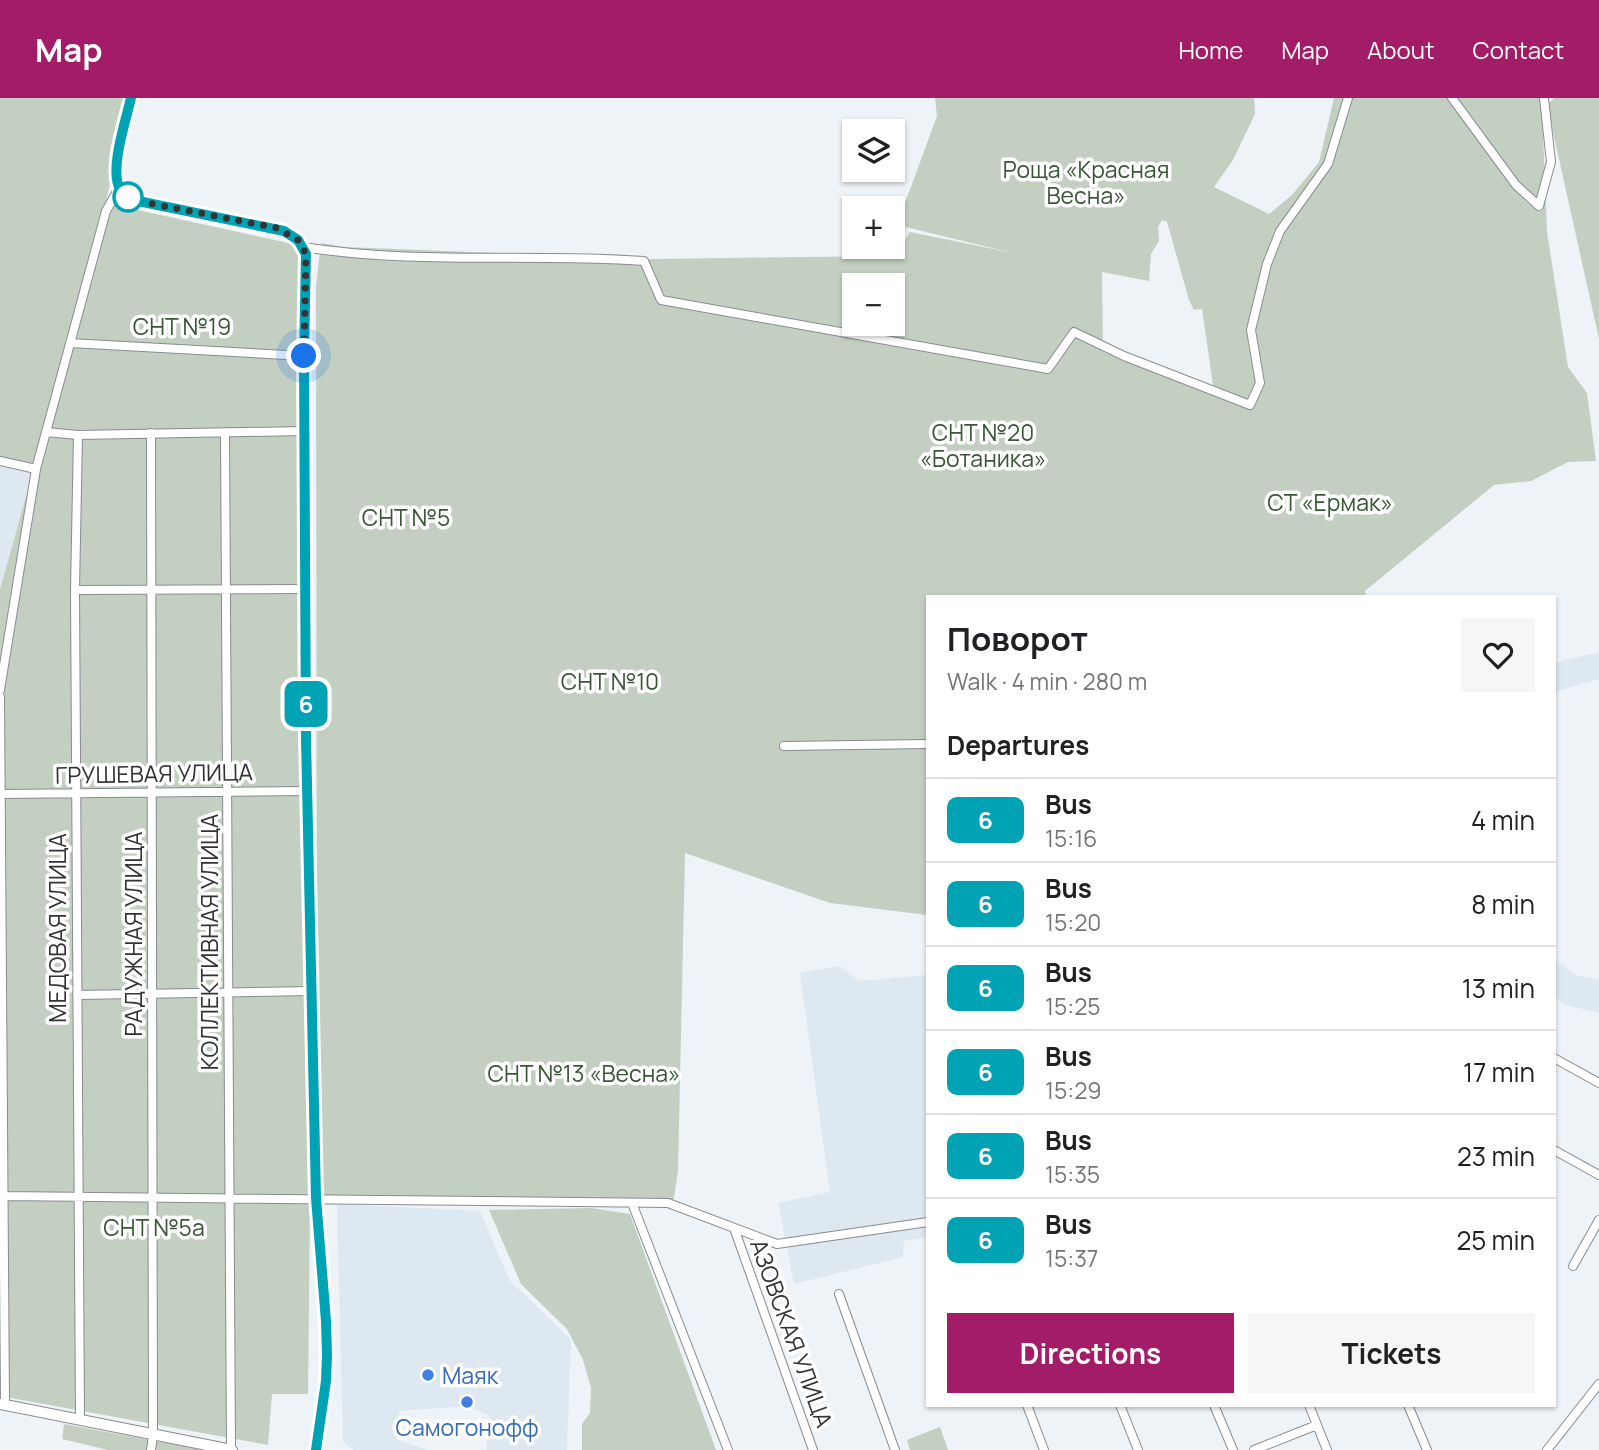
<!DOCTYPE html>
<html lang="en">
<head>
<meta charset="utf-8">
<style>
	body { margin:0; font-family:Manrope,sans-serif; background:#f6f6f6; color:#202124; height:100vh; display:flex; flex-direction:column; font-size:26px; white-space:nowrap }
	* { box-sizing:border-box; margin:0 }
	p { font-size:23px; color:#757577 }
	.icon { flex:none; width:38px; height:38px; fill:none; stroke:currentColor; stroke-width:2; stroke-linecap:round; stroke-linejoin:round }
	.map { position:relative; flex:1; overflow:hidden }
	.side { position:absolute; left:926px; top:497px; width:630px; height:812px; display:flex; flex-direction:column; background:#fff; border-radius:0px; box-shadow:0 2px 5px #0004 }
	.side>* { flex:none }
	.badge { padding:0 14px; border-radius:10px; font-size:24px; line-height:46px }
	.buttons { position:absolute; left:842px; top:21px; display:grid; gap:14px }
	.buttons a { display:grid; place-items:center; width:63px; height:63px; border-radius:0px; background:#fff; box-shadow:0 2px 5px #0004; font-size:35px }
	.you { position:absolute; width:35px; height:35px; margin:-18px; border:5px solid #fff; border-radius:50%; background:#1a73e8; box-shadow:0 0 0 10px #1a73e833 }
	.map>.badge { position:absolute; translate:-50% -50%; box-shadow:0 0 0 4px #fff }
	h2 { padding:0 21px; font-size:26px; line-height:63px }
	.round { display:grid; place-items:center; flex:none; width:74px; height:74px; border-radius:0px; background:#f6f6f6 }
	.summary { display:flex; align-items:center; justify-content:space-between; height:119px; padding:0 21px }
	h1 { font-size:33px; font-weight:700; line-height:52px }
	.action { display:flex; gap:14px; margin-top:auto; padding:14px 21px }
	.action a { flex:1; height:80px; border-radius:0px; background:#a31c67; color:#fff; font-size:28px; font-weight:700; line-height:80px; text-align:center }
	.action a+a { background:#f6f6f6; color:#202124 }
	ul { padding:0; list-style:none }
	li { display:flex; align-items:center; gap:21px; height:84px; padding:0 21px; border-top:2px solid #e0e0e0 }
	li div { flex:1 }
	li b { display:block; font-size:26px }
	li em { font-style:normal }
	li .badge { min-width:77px; font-weight:700; text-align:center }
	header { display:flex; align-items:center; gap:42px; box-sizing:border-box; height:98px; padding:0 35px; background:#a31c67; color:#fff }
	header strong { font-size:33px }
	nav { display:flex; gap:38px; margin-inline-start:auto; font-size:24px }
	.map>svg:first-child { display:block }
</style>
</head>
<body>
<header>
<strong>Map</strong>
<nav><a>Home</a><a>Map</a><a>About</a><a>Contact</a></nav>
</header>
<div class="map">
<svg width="1599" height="1352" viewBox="0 0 1599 1352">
	<rect width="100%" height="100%" fill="#eef3f7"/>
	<!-- built -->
	<path fill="#dde8f1" d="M0,359L35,367L0,491Z
		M1599,554V581L1554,594V565Z
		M1554,861L1575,877L1599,882V915L1565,907L1554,897Z
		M840,868L859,883L927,877V1139L904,1143L903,1159L794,1186L778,1105L830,1094L800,875Z
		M337,1106L480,1113L510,1183L571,1242L567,1352H486L490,1318L469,1308L399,1313L397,1342L428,1352H354L343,1344Z"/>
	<!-- green -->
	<path fill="#c3d0c1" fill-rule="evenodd" d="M0,0H128L106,105L293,146L304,161L297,255L304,891L310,1107L308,1296H272L268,1347L0,1298V491L35,367L0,359Z
		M935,0H1254L1255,16L1233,62L1214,89L1269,116L1293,96L1319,64L1334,0H1548L1542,8L1547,134L1568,269L1587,295L1596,363L1568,364L1531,383L1494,387L1365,493L1366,499H928L927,817L830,805L685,755L678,1073L673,1106L323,1101L317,967L316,188L321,145L345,149L649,161L895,158L910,134L1013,155L897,127L937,18ZM1162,122L1167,124L1189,202L1194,212L1202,211L1214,294L1103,254L1102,174L1149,183L1151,156L1159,143L1158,129ZM854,187H892V226H854Z
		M1554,0H1599V241L1547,7Z
		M591,1110L630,1116L716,1352H582V1326L590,1315L591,1290L583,1262L567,1231L521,1186L489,1112Z
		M64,1326L204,1352H108L62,1341Z
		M940,1329L948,1352H910L907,1342Z"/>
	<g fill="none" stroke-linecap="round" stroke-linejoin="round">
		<defs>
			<path id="minor" d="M1452,0L1516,87L1539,108L1551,64L1544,0
				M303,149C416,167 531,155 644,163L661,202L1048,271L1074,234L1124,258L1250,307L1260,285L1251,232L1267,166L1280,133L1328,66L1348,0
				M70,245L304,258
				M46,334L78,337L304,333
				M151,335L153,1337L151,1352
				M225,336L231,1352
				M78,337L75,492L80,1322
				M0,363L36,371
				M75,492L305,491
				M0,592L36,371L106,113L119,90
				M0,599L5,1307
				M784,648L928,646
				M1,696L307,693
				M77,897L312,893
				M1554,960L1599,985
				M1554,1052L1599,1077
				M4,1098L668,1105L777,1146L928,1124
				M632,1105L728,1352
				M734,1130L813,1352
				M1573,1168L1599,1122
				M839,1196L895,1352
				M1027,1307L1044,1352
				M1120,1307L1138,1352
				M1214,1307L1233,1352
				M1309,1307L1327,1352
				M1408,1307L1427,1352
				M1254,1352L1317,1327
				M1547,1352L1599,1286"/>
			<path id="major" d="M131,0C126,22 109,72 120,91C124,98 131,101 138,103L277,130L298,142L306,156L304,258L306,641L316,1100L326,1223L327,1258L326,1283L316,1352
				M0,1306L232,1352"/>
		</defs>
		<!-- minor casing -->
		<use href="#minor" stroke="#888c90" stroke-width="10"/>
		<!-- major casing -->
		<use href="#major" stroke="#888c90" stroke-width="12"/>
		<!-- minor -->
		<use href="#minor" stroke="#fff" stroke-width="8"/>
		<!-- major -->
		<use href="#major" stroke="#fff" stroke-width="10"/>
	</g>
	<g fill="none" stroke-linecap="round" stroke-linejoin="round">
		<defs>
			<path id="line" d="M131,0C126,22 109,72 120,91C124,98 131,101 138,103L284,133L298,142L306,156L304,258L306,640L316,1100L326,1223L327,1258L326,1283L316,1352"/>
		</defs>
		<!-- line casing -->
		<use href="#line" stroke="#fff" stroke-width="16"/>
		<!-- line -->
		<use href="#line" stroke="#00a3b4" stroke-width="10"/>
		<!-- walk -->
		<path stroke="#313334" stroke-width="7" stroke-dasharray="0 12.6" d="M128,99L138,103L277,130L298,142L306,156L304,258"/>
	</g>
	<!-- markers -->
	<circle fill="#fff" stroke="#00a3b4" stroke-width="3.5" cx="128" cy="99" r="14"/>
	<g fill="#3f7fe0" stroke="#fff" stroke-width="2.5">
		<circle cx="428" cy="1277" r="7"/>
		<circle cx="467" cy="1304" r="7"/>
	</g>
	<g text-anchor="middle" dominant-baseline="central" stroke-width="7" stroke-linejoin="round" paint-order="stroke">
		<!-- park labels -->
		<g font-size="23" fill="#385834" stroke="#fff">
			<text x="1086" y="71">Роща «Красная<tspan x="1086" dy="26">Весна»</tspan></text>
			<text x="182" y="228">СНТ №19</text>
			<text x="983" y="334">СНТ №20<tspan x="983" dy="26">«Ботаника»</tspan></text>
			<text x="1330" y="404">СТ «Ермак»</text>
			<text x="406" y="419">СНТ №5</text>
			<text x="610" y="583">СНТ №10</text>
			<text x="584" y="975">СНТ №13 «Весна»</text>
			<text x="154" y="1129">СНТ №5а</text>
		</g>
		<!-- street labels -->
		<g font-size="23" fill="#313334" stroke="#fff">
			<text transform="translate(154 675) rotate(-1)">ГРУШЕВАЯ УЛИЦА</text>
			<text transform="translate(57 830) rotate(-90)">МЕДОВАЯ УЛИЦА</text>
			<text transform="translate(133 836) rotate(-90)">РАДУЖНАЯ УЛИЦА</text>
			<text transform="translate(209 844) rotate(-90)">КОЛЛЕКТИВНАЯ УЛИЦА</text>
			<text transform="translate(792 1235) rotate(70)">АЗОВСКАЯ УЛИЦА</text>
		</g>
		<!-- shop labels -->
		<g font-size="23" fill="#366cbe" stroke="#fff" text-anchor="start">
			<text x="442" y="1277">Маяк</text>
			<text x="467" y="1329" text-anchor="middle">Самогонофф</text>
		</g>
	</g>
</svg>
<div class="buttons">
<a><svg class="icon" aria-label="layers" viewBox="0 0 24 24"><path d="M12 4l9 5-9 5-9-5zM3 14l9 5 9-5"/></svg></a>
<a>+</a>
<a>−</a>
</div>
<div class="you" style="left:304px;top:258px"></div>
<b class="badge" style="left:306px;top:606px;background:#00a3b4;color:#fff">6</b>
<section class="side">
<div class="summary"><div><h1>Поворот</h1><p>Walk · 4 min · 280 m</p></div><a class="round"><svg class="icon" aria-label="heart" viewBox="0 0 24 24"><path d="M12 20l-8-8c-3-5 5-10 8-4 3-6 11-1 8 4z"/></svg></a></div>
<h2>Departures</h2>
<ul>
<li><span class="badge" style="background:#00a3b4;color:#fff">6</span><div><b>Bus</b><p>15:16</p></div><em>4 min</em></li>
<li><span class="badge" style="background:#00a3b4;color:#fff">6</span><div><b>Bus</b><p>15:20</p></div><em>8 min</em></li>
<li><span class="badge" style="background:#00a3b4;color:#fff">6</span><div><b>Bus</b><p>15:25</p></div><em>13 min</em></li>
<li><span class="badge" style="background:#00a3b4;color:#fff">6</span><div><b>Bus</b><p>15:29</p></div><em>17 min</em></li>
<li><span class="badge" style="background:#00a3b4;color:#fff">6</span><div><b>Bus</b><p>15:35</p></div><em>23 min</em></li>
<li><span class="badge" style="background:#00a3b4;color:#fff">6</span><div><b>Bus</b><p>15:37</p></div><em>25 min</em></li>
</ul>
<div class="action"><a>Directions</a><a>Tickets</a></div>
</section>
</div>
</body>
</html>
